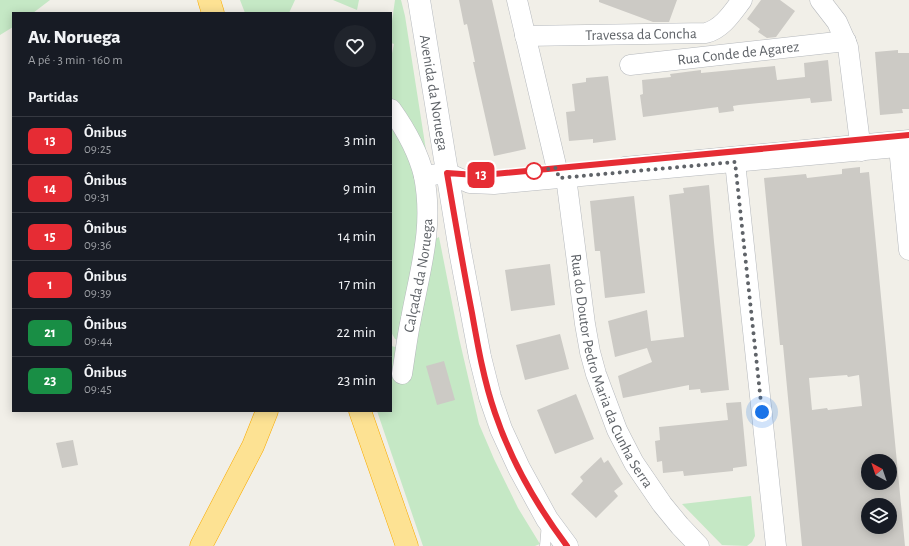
<!DOCTYPE html>
<html lang="pt">
<head>
<meta charset="utf-8">
<style>
	body { margin:0; font-family:"Alegreya Sans",sans-serif; background:#20242c; color:#f1f3f6; height:100vh; display:flex; flex-direction:column; font-size:15px; white-space:nowrap }
	* { box-sizing:border-box; margin:0 }
	p { font-size:13px; color:#9ea1a6 }
	.icon { flex:none; width:22px; height:22px; fill:none; stroke:currentColor; stroke-width:2; stroke-linecap:round; stroke-linejoin:round }
	.map { position:relative; flex:1; overflow:hidden }
	.drawer { position:absolute; left:12px; top:12px; width:380px; height:400px; display:flex; flex-direction:column; background:#171b24; border-radius:0px; box-shadow:0 2px 10px #0003 }
	.drawer>* { flex:none }
	.badge { padding:0 8px; border-radius:6px; font-size:14px; line-height:26px }
	.needle { width:26px; rotate:320deg }
	.buttons { position:absolute; left:861px; top:454px; display:grid; gap:8px }
	.buttons a { display:grid; place-items:center; width:36px; height:36px; border-radius:50%; background:#171b24; box-shadow:0 2px 10px #0003; font-size:20px }
	.you { position:absolute; width:20px; height:20px; margin:-10px; border:3px solid #fff; border-radius:50%; background:#1a73e8; box-shadow:0 0 0 6px #1a73e833 }
	.map>.badge { position:absolute; translate:-50% -50%; box-shadow:0 0 0 2px #fff }
	h2 { padding:0 16px; font-size:15px; line-height:36px }
	.round { display:grid; place-items:center; flex:none; width:42px; height:42px; border-radius:21px; background:#20242c }
	.summary { display:flex; align-items:center; justify-content:space-between; height:68px; padding:0 16px }
	h1 { font-size:19px; font-weight:800; line-height:30px }
	ul { padding:0; list-style:none }
	li { display:flex; align-items:center; gap:12px; height:48px; padding:0 16px; border-top:1px solid #363941 }
	li div { flex:1 }
	li b { display:block; font-size:15px }
	li em { font-style:normal }
	li .badge { min-width:44px; font-weight:700; text-align:center }
	.map>svg:first-child { display:block }
</style>
</head>
<body>
<div class="map">
<svg width="909" height="546" viewBox="0 0 909 546">
	<rect width="100%" height="100%" fill="#f1efe8"/>
	<!-- green -->
	<path fill="#c5e8c5" d="M0,0H50L33,13H13V27L0,35Z
		M240,0H295L289,13H245Z
		M333,0H359L357,10Z
		M395,0H401L405,16L428,163L391,102V58L394,44L391,43V28Z
		M391,123L405,147L420,192V231L401,341L395,339L391,332Z
		M439,237L459,338L479,424L494,459L518,508L540,544L535,546H423L377,411H391V346L400,348L435,239Z
		M751,496L755,536L752,542L747,546L722,545L682,504Z"/>
	<!-- building -->
	<path fill="#cccac5" fill-rule="evenodd" d="M459,0H492L526,149L494,156L473,62H475L467,24L464,25Z
		M599,0H677L669,22H653L599,2Z
		M761,0H780L795,11L776,37L767,38L758,32L760,29L747,19Z
		M898,50V53H909V109H902L903,113L880,115L875,52Z
		M828,60L832,101L811,103L810,98L739,105L733,106L734,111L719,113L718,107L643,117L640,95L643,94L642,80L671,77L670,74L701,70V73L775,66L777,80L805,77L804,63Z
		M608,76L616,140L593,143V139L569,141L566,112L575,111L572,84L586,82V78Z
		M860,167V173L869,172L905,546H802L783,345H780L764,178L806,174L807,178L842,174V169ZM847,375L848,377L859,375L862,406L828,410L827,408L812,410L809,378ZM868,461H890V483H868ZM868,505H890V527H868Z
		M709,185L714,242L729,390L701,393L700,389L689,390V385L623,398L618,376L652,362L647,348L615,357L608,321L647,310L651,341L684,337L669,195L684,193L683,188Z
		M634,196L645,293L605,298L600,251H595L590,201Z
		M550,264L555,305L511,311L505,270Z
		M560,334L569,369L525,380L516,345Z
		M444,361L455,400L437,405L426,366Z
		M576,394L594,439L555,454L537,410Z
		M741,402L747,466L733,468V471L684,476L683,471L663,473L662,461L657,462L655,441L660,440L659,427L728,420L726,403Z
		M73,440L78,465L62,468L56,443Z
		M601,457L604,463L608,460L623,484L614,491L618,496L596,518L571,494L583,481L580,477Z"/>
	<g fill="none" stroke-linecap="round" stroke-linejoin="round">
		<defs>
			<path id="lane" d="M624,162L909,135
				M545,546L547,523"/>
			<g id="street">
				<path d="M517,0L559,178"/>
				<path d="M820,0L837,22L848,47L861,151"/>
				<path id="s1" d="M525,36L706,33C723,28 732,13 742,0"/>
				<path id="s2" d="M630,65L846,41"/>
				<path d="M391,109C406,130 418,151 424,176L447,173L470,183L494,184L909,146"/>
				<path d="M899,147L909,250"/>
				<path d="M735,162L776,546"/>
				<path id="s3" d="M566,177L585,324L590,352L596,374L617,430L634,463L662,504L680,526L699,546"/>
				<path id="s4" d="M402,374C405,356 407,337 411,319C420,269 434,228 424,176"/>
			</g>
			<g id="secondary">
				<path id="s5" d="M419,0L460,251L480,357L490,397L501,429L519,468L547,519L567,546"/>
			</g>
			<path id="highway" d="M209,0L213,13
				M360,411L407,546
				M201,546L253,446L267,411"/>
		</defs>
		<!-- lane casing -->
		<use href="#lane" stroke="#b5b8bc" stroke-width="11"/>
		<!-- street casing -->
		<use href="#street" stroke="#b5b8bc" stroke-width="21"/>
		<!-- secondary casing -->
		<use href="#secondary" stroke="#b6babf" stroke-width="23"/>
		<!-- highway casing -->
		<use href="#highway" stroke="#f9ab00" stroke-width="23"/>
		<!-- lane -->
		<use href="#lane" stroke="#fff" stroke-width="10"/>
		<!-- street -->
		<use href="#street" stroke="#fff" stroke-width="20"/>
		<!-- secondary -->
		<use href="#secondary" stroke="#fff" stroke-width="22"/>
		<!-- highway -->
		<use href="#highway" stroke="#fde293" stroke-width="22"/>
	</g>
	<g fill="none" stroke-linecap="round" stroke-linejoin="round">
		<defs>
			<path id="line" d="M567,546C537,506 511,461 495,413C484,381 478,347 472,313C463,267 455,220 447,173L476,175L494,174L909,135"/>
		</defs>
		<!-- line casing -->
		<use href="#line" stroke="#fff" stroke-width="9"/>
		<!-- line -->
		<use href="#line" stroke="#e62c34" stroke-width="6"/>
		<!-- walk -->
		<path stroke="#5f6368" stroke-width="4" stroke-dasharray="0 7.2" d="M534,171L556,168L559,178L735,162L762,412"/>
	</g>
	<!-- markers -->
	<circle fill="#fff" stroke="#e62c34" stroke-width="2" cx="534" cy="171" r="8"/>
	<g text-anchor="middle" dominant-baseline="central" stroke-width="3" stroke-linejoin="round" paint-order="stroke">
		<!-- street labels -->
		<g font-size="15" fill="#5f6368" stroke="#fff">
			<text stroke="none"><textPath href="#s1" startOffset="116">Travessa da Concha</textPath></text>
			<text stroke="none"><textPath href="#s2" startOffset="109">Rua Conde de Agarez</textPath></text>
			<text stroke="none"><textPath href="#s5" startOffset="94">Avenida da Noruega</textPath></text>
			<text stroke="none"><textPath href="#s4" startOffset="100">Calçada da Noruega</textPath></text>
			<text stroke="none"><textPath href="#s3" startOffset="201">Rua do Doutor Pedro Maria da Cunha Serra</textPath></text>
		</g>
	</g>
</svg>
<div class="buttons">
<a><svg class="needle" viewBox="-14 -14 28 28"><path d="M0-13l5 13h-10z" fill="#e53935"/><path d="M0 13l5-13h-10z" fill="#9ea1a6"/></svg></a>
<a><svg class="icon" aria-label="layers" viewBox="0 0 24 24"><path d="M12 4l9 5-9 5-9-5zM3 14l9 5 9-5"/></svg></a>
</div>
<div class="you" style="left:762px;top:412px"></div>
<b class="badge" style="left:481px;top:175px;background:#e62c34;color:#fff">13</b>
<section class="drawer">
<div class="summary"><div><h1>Av. Noruega</h1><p>A pé · 3 min · 160 m</p></div><a class="round"><svg class="icon" aria-label="heart" viewBox="0 0 24 24"><path d="M12 20l-8-8c-3-5 5-10 8-4 3-6 11-1 8 4z"/></svg></a></div>
<h2>Partidas</h2>
<ul>
<li><span class="badge" style="background:#e62c34;color:#fff">13</span><div><b>Ônibus</b><p>09:25</p></div><em>3 min</em></li>
<li><span class="badge" style="background:#e62c34;color:#fff">14</span><div><b>Ônibus</b><p>09:31</p></div><em>9 min</em></li>
<li><span class="badge" style="background:#e62c34;color:#fff">15</span><div><b>Ônibus</b><p>09:36</p></div><em>14 min</em></li>
<li><span class="badge" style="background:#e62c34;color:#fff">1</span><div><b>Ônibus</b><p>09:39</p></div><em>17 min</em></li>
<li><span class="badge" style="background:#198e45;color:#fff">21</span><div><b>Ônibus</b><p>09:44</p></div><em>22 min</em></li>
<li><span class="badge" style="background:#198e45;color:#fff">23</span><div><b>Ônibus</b><p>09:45</p></div><em>23 min</em></li>
</ul>
</section>
</div>
</body>
</html>
